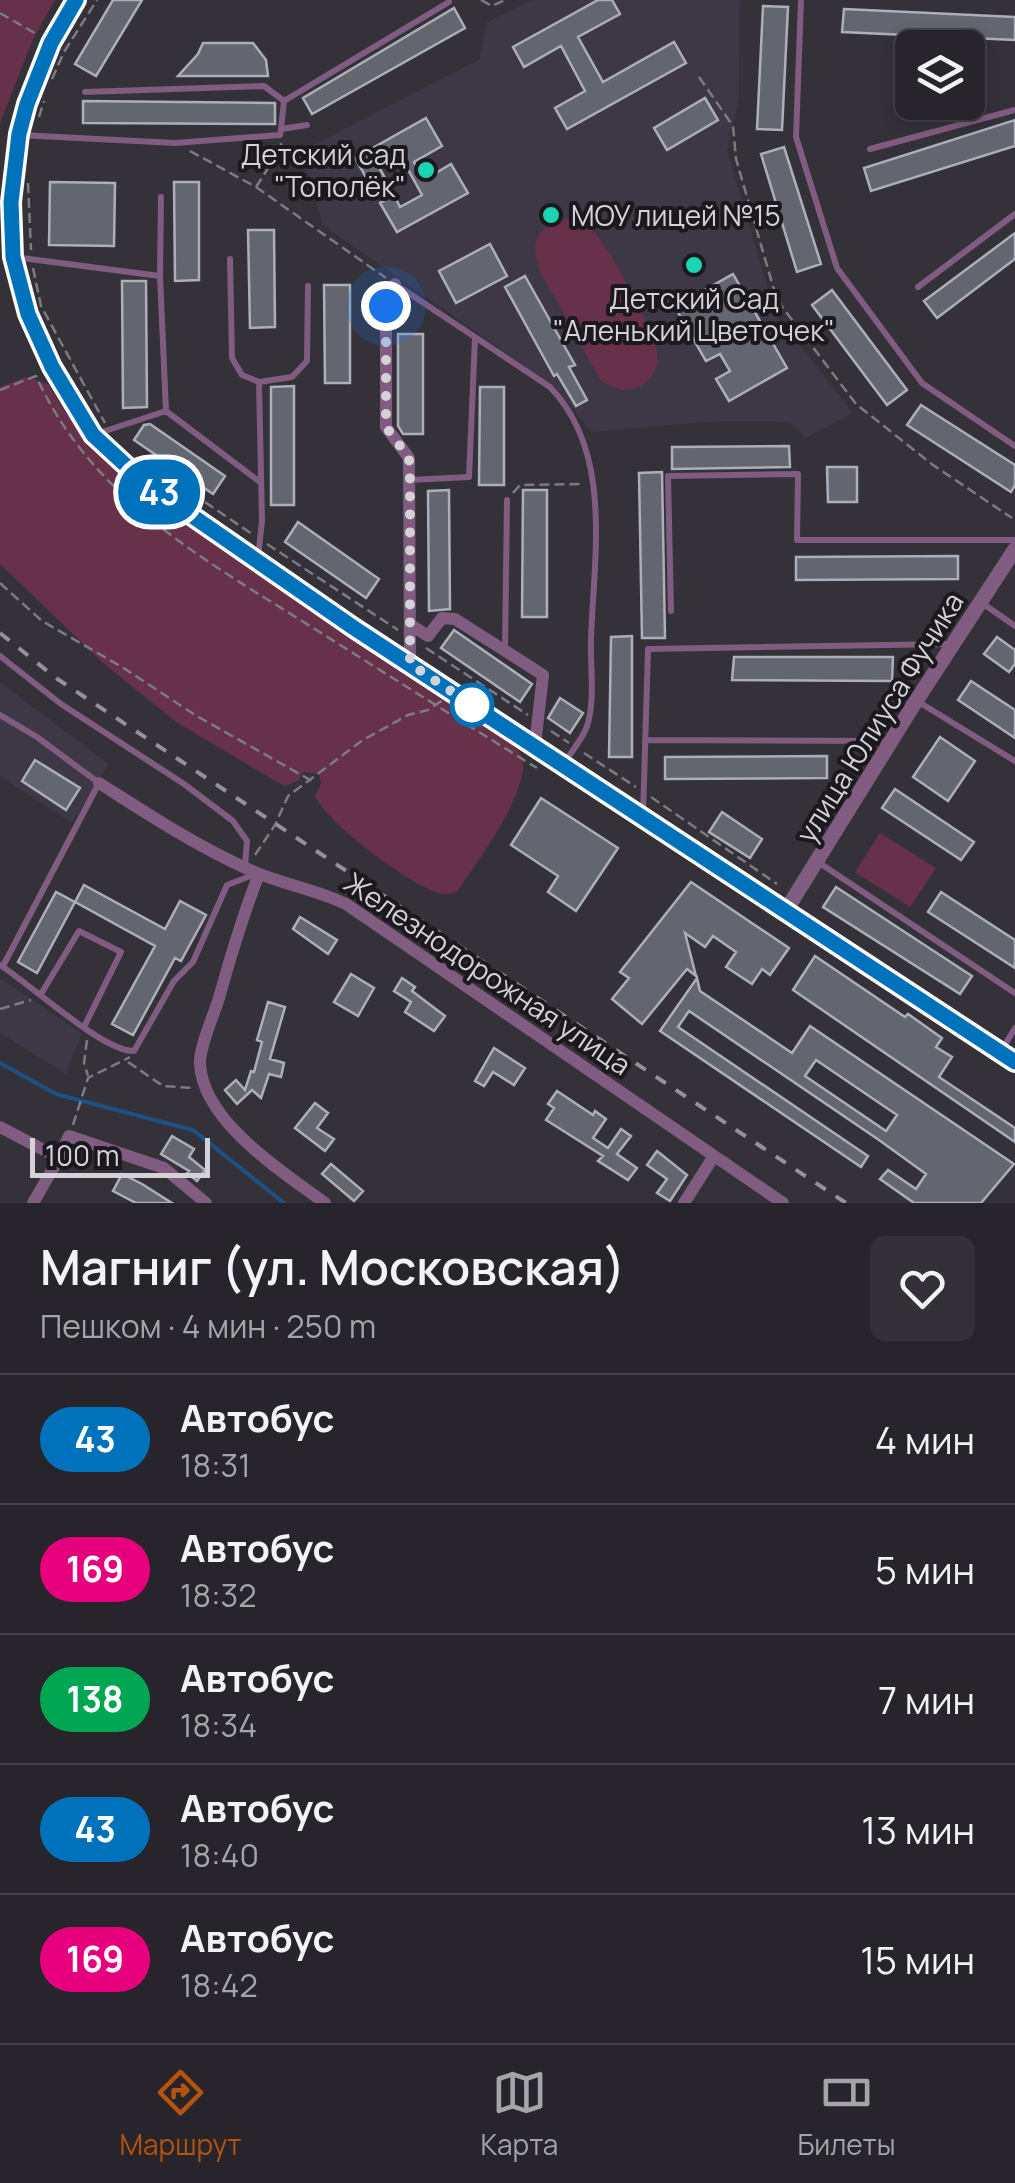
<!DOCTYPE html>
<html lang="ru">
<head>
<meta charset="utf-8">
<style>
	body { margin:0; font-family:Manrope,sans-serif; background:#333137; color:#f1f3f6; height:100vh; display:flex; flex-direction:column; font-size:38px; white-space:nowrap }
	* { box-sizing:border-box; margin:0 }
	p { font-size:32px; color:#a4a5a9 }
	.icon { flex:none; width:55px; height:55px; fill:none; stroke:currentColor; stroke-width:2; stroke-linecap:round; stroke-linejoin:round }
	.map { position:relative; height:1203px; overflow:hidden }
	.panel { display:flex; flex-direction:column; background:#27252b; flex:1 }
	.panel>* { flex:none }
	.badge { padding:0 20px; border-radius:32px; font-size:35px; line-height:65px }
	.fabs { position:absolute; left:895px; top:30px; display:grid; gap:20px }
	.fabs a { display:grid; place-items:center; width:90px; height:90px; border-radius:15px; background:#27252b; box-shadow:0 5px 15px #0003,0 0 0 2px #434247; font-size:50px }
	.scale { position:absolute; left:30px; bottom:25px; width:180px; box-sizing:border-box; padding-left:10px; border:5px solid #d4d2d7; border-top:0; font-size:28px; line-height:35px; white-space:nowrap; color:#d4d2d7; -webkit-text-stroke:8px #1b191d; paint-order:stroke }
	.you { position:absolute; width:50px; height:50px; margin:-25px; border:8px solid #fff; border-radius:50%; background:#1a73e8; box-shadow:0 0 0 15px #1a73e833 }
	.map>.badge { position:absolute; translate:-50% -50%; box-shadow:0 0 0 5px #fff }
	.round { display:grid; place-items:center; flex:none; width:105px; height:105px; border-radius:15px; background:#333137 }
	.overview { display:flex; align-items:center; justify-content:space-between; height:170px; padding:0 40px }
	h1 { font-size:48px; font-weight:600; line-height:75px }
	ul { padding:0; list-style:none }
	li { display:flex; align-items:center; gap:30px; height:130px; padding:0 40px; border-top:2px solid #434247 }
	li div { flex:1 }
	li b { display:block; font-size:38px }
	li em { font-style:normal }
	li .badge { min-width:110px; font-weight:700; text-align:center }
	.tabs { display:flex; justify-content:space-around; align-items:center; height:140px; border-top:2px solid #434247; background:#27252b; font-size:28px; color:#a4a5a9 }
	.tabs a { display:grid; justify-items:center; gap:5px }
	.tabs .active { color:#b45309 }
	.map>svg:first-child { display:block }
</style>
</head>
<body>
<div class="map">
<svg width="1015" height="1203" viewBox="0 0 1015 1203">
	<rect width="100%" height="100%" fill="#343139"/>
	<!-- built -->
	<path fill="#3d3746" d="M531,0H740L739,99L727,150L775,313L853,413L806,438L791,423L771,421H718L591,432L556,388L323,225L303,159L315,144L480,59L486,23Z
		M0,682L109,764L72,823L0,776Z
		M0,978L82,1033L66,1074L0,1033Z"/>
	<!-- green -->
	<path fill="#67314a" d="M0,0H55L33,39L0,123Z
		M570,218C577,221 585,223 591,228C607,242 653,329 657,350C659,364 655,377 644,384C628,394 617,390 601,381L540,271C528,238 538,227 570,218Z
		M25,377L48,384C78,434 97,455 142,492L511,743C512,744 521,754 521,755C535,786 474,866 457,892C448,894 442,895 433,891C402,878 329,825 315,796L321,783L319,774L303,772L298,781L284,786L176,722L102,662L0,564V387Z
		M880,833L936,868L910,907L855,872Z"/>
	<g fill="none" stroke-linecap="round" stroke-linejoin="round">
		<!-- stream -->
		<path stroke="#1e5183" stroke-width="4" d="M0,1063L56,1094L193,1130L284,1203"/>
	</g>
	<!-- building -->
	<path fill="#63656f" stroke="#acafb9" stroke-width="2.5" fill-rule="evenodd" d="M113,0H142L96,76L75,64Z
		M598,0H612L620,14L578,37L603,82L674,42L686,63L567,129L555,108L585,91L561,46L524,67L513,47Z
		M763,6L788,7L782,130L757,129Z
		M454,8L465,28L312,114L303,98Z
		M844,9L1015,17V40L842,32Z
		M203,43H253L266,60L268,76H178L198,54Z
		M705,98L718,120L667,150L654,128Z
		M83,101L275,103V124L83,123Z
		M426,118L442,146L414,162L424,180L451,164L468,193L397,232L380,203L394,195L400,207L422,195L400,155L379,167L385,178L371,186L355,158Z
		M1015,120V146L871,191L864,168Z
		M784,147L821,264L797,272L761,154Z
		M50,182L115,183L114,246L49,245Z
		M174,182H199V280L175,281Z
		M248,230H274L275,327L250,328Z
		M1015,233V259L937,318L924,301Z
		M490,244L507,276L456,303L439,271Z
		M733,274L787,368L729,401L716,379L730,371L720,354L706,361L675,307Z
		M525,276L575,365L569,367L587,400L576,406L557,374L554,376L505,287Z
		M122,281H146L147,407L123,408Z
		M324,285H350V383H325Z
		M832,290L907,390L887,405L812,305Z
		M398,334H423V434H403L398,426Z
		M294,386V505H271V387Z
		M480,387H504V485H479Z
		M921,405L1015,465V485L1011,492L907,425Z
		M150,424L225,476L213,494L134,440L144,425Z
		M789,446L790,467L672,469V447Z
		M827,467H857V502H828Z
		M662,472L665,638H642L639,473Z
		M449,490L450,609L429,611L428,491Z
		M523,490H547V617H522Z
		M298,522L379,579L366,598L285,542Z
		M958,556V579L796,580V557Z
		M454,630L532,684L520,702L441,648Z
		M632,636V757H609L611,637Z
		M997,637L1015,650V664L1009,672L984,654Z
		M734,657H893L892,681L732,680Z
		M971,681L1015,710V738L958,700Z
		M560,698L583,713L570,733L548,718Z
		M940,737L975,761L948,801L913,777Z
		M827,756V778L665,779V757Z
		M35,760L80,788L66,810L22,781Z
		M895,789L974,842L961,860L882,808Z
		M541,798L618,848L576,911L548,892L558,876L511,845Z
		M722,812L762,839L750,858L709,832Z
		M691,882L789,948L770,975L762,969L752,984L726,967L736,952L713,936L705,947L685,933L696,976L687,969L642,1024L612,999L629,978L620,972Z
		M84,885L165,929L180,901L206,915L181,961L175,958L133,1035L112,1024L155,946L75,902L37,973L18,962L56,892L75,902Z
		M836,887L972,976L960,994L823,907Z
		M941,892L1015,940V968L928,912Z
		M300,917L337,940L328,954L293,929Z
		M815,956L905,1017L908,1014L942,1038L936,1047L952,1057L939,1077L1015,1128V1142L793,990Z
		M351,974L374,988L358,1016L334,1002Z
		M402,978L415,987L412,991L445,1016L434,1031L405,1012L411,1002L394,991Z
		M697,978L700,991L792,1053L810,1026L1014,1164L981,1203H914L880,1179L888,1170L916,1189L926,1174L879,1140L689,1011L678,1027L868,1156L861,1167L660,1031ZM816,1060L897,1115L886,1131L805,1076Z
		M268,1002L285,1007L270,1059L284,1063L281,1077L269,1074L261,1098L252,1090L237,1104L225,1090L236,1080L245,1090L251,1071L254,1072L262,1042L257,1040Z
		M494,1048L525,1068L514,1085L493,1072L484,1086L475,1081Z
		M557,1091L593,1115L595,1111L606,1119L593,1138L608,1148L621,1129L631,1136L617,1154L637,1168L628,1180L598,1161L603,1156L546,1120L554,1108L548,1104Z
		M315,1103L328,1113L317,1128L334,1139L325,1151L295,1128Z
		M172,1136L194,1149L189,1157L205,1170L197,1181L187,1173L189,1171L161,1154Z
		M657,1151L687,1175L670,1201L657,1193L667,1179L647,1165Z
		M331,1164L363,1191L354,1201L322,1174Z
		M122,1174L142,1184L172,1203H136L113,1191Z"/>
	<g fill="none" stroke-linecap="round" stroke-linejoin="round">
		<!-- path -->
		<path stroke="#7d7b81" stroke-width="2.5" stroke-dasharray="10 5" stroke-linecap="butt" d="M481,0L492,6L505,0
			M0,13L38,35
			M699,77L733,126L736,159L777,300L856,404L933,465L1012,518
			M52,79L64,52L97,0
			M39,117L44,101
			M190,151L256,187L281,148V143
			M28,183L31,250
			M256,187L386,278
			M33,268L41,306L105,423
			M0,390L36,376C93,501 207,561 318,631C391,677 464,723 537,768
			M143,460L252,534
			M513,493L520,485L581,484
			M267,544L398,630
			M0,583L42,621L122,667L195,715L312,781
			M426,648L528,715
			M551,731L569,743
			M584,753L636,787
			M651,797L777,884
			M255,855L275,825L288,796L363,740L408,715L428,710L443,700
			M0,1009L31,1000
			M87,1040L84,1063L88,1076
			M128,1062L163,1086L193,1088
			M73,1125L88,1078L130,1057"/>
		<!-- service -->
		<path stroke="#815c81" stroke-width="6" d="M801,0L796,137L837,268L922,383L1015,446
			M85,92L264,86L284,101L281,129
			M284,101L449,2
			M20,135L175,143L280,135L281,129L307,125
			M870,149L1015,110
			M14,257L160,276L166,411
			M230,259L232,358L242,375L259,382
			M160,276L161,197
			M395,284L550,387C613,452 594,555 591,638C590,664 595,697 588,723C585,736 572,751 564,763
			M918,287L1015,214
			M166,411L260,482
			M96,434L166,411
			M410,480L469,477L475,338
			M258,558L262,521L259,382L292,377L307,361L308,286
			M982,603L1015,626
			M671,611L668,476L798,474L797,540H1015
			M505,650L507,500
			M0,656L61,704L184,784L233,821L247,841L245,866
			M917,701L1015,761
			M0,715L37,737L99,783L3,966
			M646,740L890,741
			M643,816L648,649L948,644
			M818,862L1015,993
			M0,965C29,983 103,1052 134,1051L174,981L193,962L227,885L253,875
			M41,994L79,931L121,952L84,1027
			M1001,1051L1015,1028"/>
		<!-- minor -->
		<path stroke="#815c81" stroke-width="12" d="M395,284L386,305V427L409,458L410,664
			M411,625L428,636L442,618L455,619L543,675L535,745
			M99,783C148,814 196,846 250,870C281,884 315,889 346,904L783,1203
			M259,874C243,915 231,955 219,998C214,1015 199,1047 200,1064C203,1122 283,1172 325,1203
			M0,1127L59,1158L69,1136L164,1168L206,1203
			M33,1203L59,1158
			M684,1203L714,1156"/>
		<!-- tertiary -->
		<path stroke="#815c81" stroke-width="15" d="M76,0L51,43L27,104L19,135L11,202L13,257L28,313L53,367L93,435L146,483L354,628L1015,1061
			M785,912L916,701L1015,549"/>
		<!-- rail -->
		<path stroke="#949298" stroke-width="4" stroke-dasharray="12 12" stroke-linecap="butt" d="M0,633L56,678L846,1203"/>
	</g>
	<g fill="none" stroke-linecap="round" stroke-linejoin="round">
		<defs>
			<path id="line" d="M76,0L51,43L27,104L19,134L11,202L13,257L28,314L52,367L93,435L146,484L354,628L1015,1062"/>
		</defs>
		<!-- line casing -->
		<use href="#line" stroke="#fff" stroke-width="22"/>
		<!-- line -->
		<use href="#line" stroke="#0072bc" stroke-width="15"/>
		<!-- walk -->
		<path stroke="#d4d2d7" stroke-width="10" stroke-dasharray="0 18" d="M386,306V427L409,458L410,480V664L478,709L472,705"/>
	</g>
	<!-- markers -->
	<g fill="#1ad5b2" stroke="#1b191d" stroke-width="4">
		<circle cx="426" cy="170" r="10"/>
		<circle cx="551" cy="215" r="10"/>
		<circle cx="694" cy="265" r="10"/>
	</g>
	<circle fill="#fff" stroke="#0072bc" stroke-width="5" cx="472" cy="705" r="20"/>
	<g text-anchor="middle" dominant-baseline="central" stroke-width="8" stroke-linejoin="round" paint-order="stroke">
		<!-- poi labels -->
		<g font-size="28" fill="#d4d2d7" stroke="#1b191d" text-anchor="end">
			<text x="406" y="154">Детский сад<tspan x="406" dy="32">"Тополёк"</tspan></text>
			<text x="571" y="215" text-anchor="start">МОУ лицей №15</text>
			<text x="694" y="298" text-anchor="middle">Детский Сад<tspan x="694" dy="32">"Аленький Цветочек"</tspan></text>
		</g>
		<!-- street labels -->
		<g font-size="28" fill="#d4d2d7" stroke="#1b191d">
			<text transform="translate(879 717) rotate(-58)">улица Юлиуса Фучика</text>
			<text transform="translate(488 973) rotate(34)">Железнодорожная улица</text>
		</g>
	</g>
</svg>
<div class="fabs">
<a><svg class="icon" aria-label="layers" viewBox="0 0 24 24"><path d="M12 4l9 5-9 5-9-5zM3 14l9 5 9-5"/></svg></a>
</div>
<div class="scale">100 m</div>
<div class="you" style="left:386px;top:306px"></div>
<b class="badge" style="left:159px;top:492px;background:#0072bc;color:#fff">43</b>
</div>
<section class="panel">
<div class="overview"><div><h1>Магниг (ул. Московская)</h1><p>Пешком · 4 мин · 250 m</p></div><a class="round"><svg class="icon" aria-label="heart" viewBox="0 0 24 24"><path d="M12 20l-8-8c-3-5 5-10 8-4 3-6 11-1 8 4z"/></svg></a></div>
<ul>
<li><span class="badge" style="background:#0072bc;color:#fff">43</span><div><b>Автобус</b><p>18:31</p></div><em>4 мин</em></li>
<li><span class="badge" style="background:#e6007e;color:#fff">169</span><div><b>Автобус</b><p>18:32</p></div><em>5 мин</em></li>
<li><span class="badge" style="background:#00a651;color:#fff">138</span><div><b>Автобус</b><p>18:34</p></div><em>7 мин</em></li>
<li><span class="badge" style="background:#0072bc;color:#fff">43</span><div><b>Автобус</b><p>18:40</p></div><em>13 мин</em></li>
<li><span class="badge" style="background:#e6007e;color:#fff">169</span><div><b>Автобус</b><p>18:42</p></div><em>15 мин</em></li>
</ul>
</section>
<nav class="tabs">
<a class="active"><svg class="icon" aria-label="directions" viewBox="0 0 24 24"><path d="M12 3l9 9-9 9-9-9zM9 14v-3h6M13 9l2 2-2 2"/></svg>Маршрут</a>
<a><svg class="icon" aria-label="map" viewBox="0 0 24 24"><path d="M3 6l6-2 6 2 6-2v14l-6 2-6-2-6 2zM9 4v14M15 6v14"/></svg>Карта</a>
<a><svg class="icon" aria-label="tickets" viewBox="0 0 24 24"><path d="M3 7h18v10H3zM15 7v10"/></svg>Билеты</a>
</nav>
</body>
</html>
